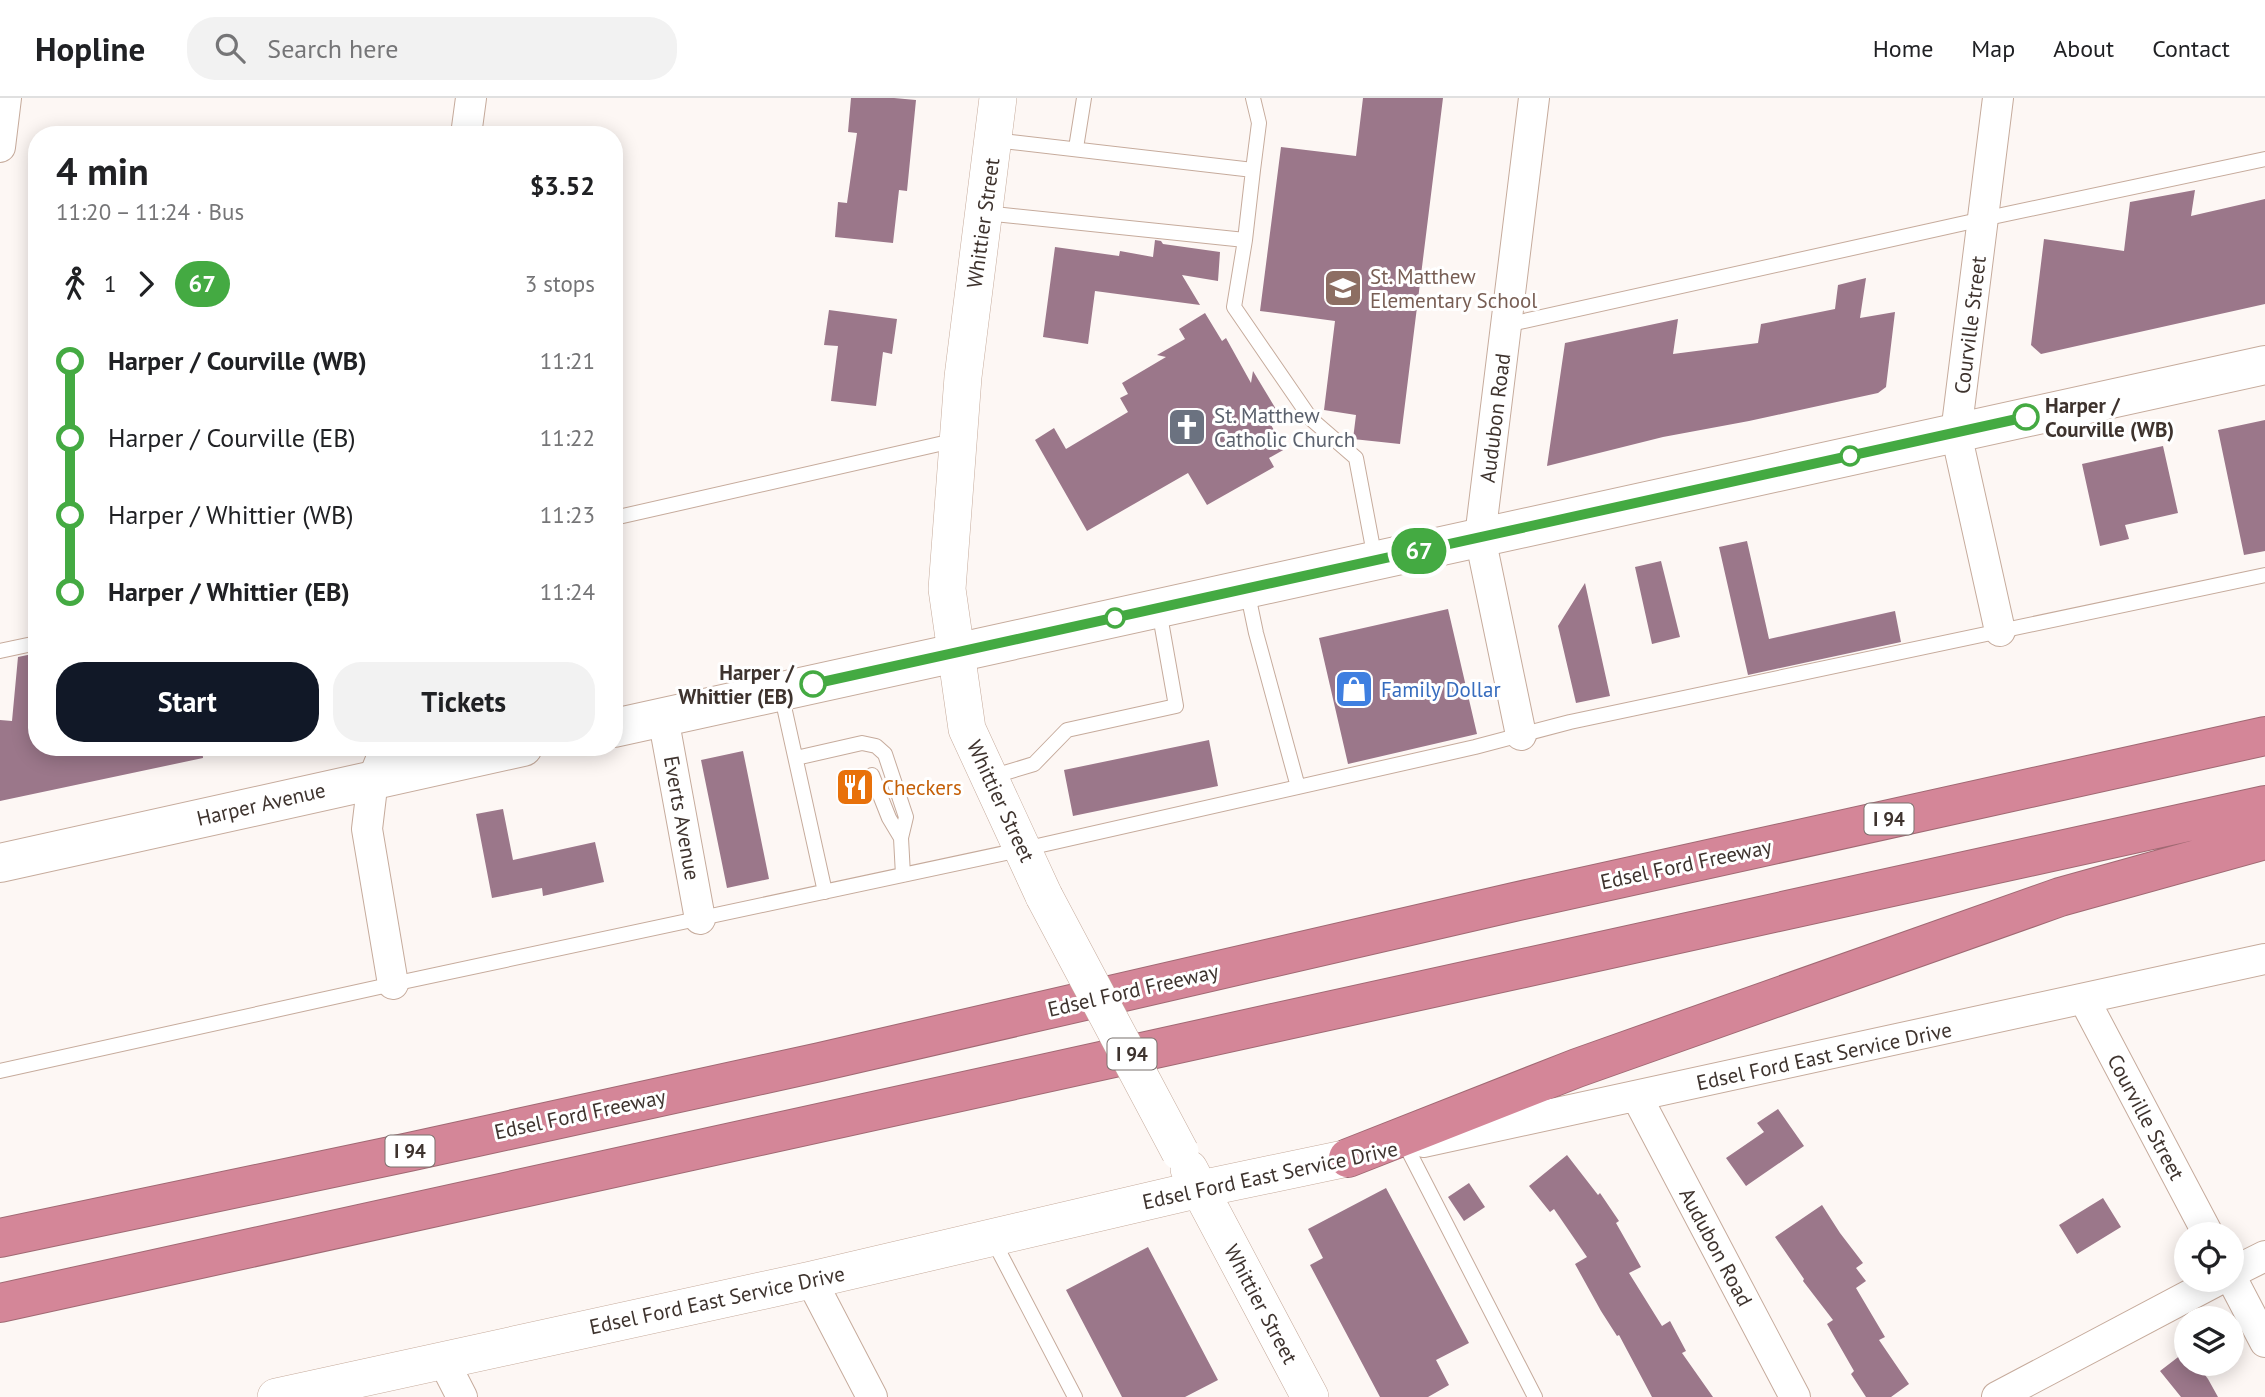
<!DOCTYPE html>
<html lang="en">
<head>
<meta charset="utf-8">
<style>
	body { margin:0; font-family:"PT Sans",sans-serif; background:#f2f2f2; color:#202124; height:100vh; display:flex; flex-direction:column; font-size:26px; white-space:nowrap }
	* { box-sizing:border-box; margin:0 }
	p { font-size:23px; color:#757577 }
	.icon { flex:none; width:38px; height:38px; fill:none; stroke:currentColor; stroke-width:2; stroke-linecap:round; stroke-linejoin:round }
	.map { position:relative; flex:1; overflow:hidden }
	.sheet { position:absolute; left:28px; top:28px; width:595px; height:630px; display:flex; flex-direction:column; background:#fff; border-radius:28px; box-shadow:0 4px 18px #0003 }
	.sheet>* { flex:none }
	.badge { padding:0 14px; border-radius:23px; font-size:24px; line-height:46px }
	.fabs { position:absolute; left:2174px; top:1124px; display:grid; gap:14px }
	.fabs a { display:grid; place-items:center; width:70px; height:70px; border-radius:50%; background:#fff; box-shadow:0 4px 18px #0003; font-size:35px }
	.map>.badge { position:absolute; translate:-50% -50%; box-shadow:0 0 0 4px #fff }
	.legs { display:flex; align-items:center; gap:10px; height:77px; padding:0 28px; font-size:23px }
	.legs p { margin-inline-start:auto }
	.summary { display:flex; align-items:center; justify-content:space-between; height:119px; padding:0 28px }
	h1 { font-size:38px; font-weight:700; line-height:52px }
	.primary-button { display:flex; gap:14px; margin-top:auto; padding:14px 28px }
	.primary-button a { flex:1; height:80px; border-radius:28px; background:#111827; color:#fff; font-size:28px; font-weight:700; line-height:80px; text-align:center }
	.primary-button a+a { background:#f2f2f2; color:#202124 }
	ul { padding:0 28px; list-style:none }
	li { display:flex; align-items:center; gap:24px; height:77px; font-size:26px }
	li i { display:grid; place-items:center; width:10px; height:100%; margin:0 9px; background:currentColor }
	li i::after { content:''; width:18px; height:18px; margin:-9px; border:5px solid; border-radius:50%; background:#fff }
	li p { margin-inline-start:auto }
	li:first-child i { background:linear-gradient(#0000 50%,currentColor 0) }
	li:last-child i { background:linear-gradient(currentColor 50%,#0000 0) }
	header { display:flex; align-items:center; gap:42px; box-sizing:border-box; height:98px; padding:0 35px; background:#fff; border-bottom:2px solid #e0e0e0 }
	header strong { font-size:33px }
	nav { display:flex; gap:38px; margin-inline-start:auto; font-size:24px }
	.search { width:490px; height:63px; background:#f2f2f2; display:flex; align-items:center; gap:18px; box-sizing:border-box; padding:0 24px; border-radius:28px; color:#757577; font-size:26px }
	.map>svg:first-child { display:block }
</style>
</head>
<body>
<header>
<strong>Hopline</strong>
<div class="search"><svg class="icon" aria-label="search" viewBox="0 0 24 24"><circle cx="10" cy="10" r="6"/><path d="M15 15l6 6"/></svg>Search here</div>
<nav><a>Home</a><a>Map</a><a>About</a><a>Contact</a></nav>
</header>
<div class="map">
<svg width="2265" height="1299" viewBox="0 0 2265 1299">
	<rect width="100%" height="100%" fill="#fdf7f4"/>
	<!-- building -->
	<path fill="#9b778a" d="M851,0H894L916,2L907,93L899,92L893,145L835,139L838,104L847,105L857,35L848,34Z
		M1363,0H1443L1400,346L1353,341L1356,317L1324,312L1335,223L1260,213L1281,49L1356,58Z
		M2195,92L2191,118L2265,101V206L2041,256L2031,247L2044,141L2124,153L2130,104Z
		M1155,142L1161,143L1163,146L1220,154L1218,183L1182,177L1200,207L1095,193L1088,246L1043,239L1055,149L1119,158L1120,153L1153,159Z
		M1866,180L1860,220L1895,214L1886,289L1878,295L1749,323L1663,339L1547,368L1565,245L1678,221L1673,256L1758,245L1761,226L1835,211L1838,187Z
		M829,212L897,221L892,256L883,254L876,308L831,303L838,248L824,247Z
		M1205,215L1222,243L1226,240L1251,285L1253,273L1282,321L1271,327L1285,351L1269,360L1274,369L1207,407L1188,375L1087,433L1035,342L1054,330L1066,351L1128,314L1120,300L1128,296L1122,285L1166,259L1157,257L1185,241L1179,231Z
		M2265,322V453L2244,457L2218,332Z
		M2163,348L2178,415L2125,427L2129,441L2100,448L2082,366Z
		M1747,443L1769,541L1895,513L1901,544L1748,577L1719,449Z
		M1661,463L1680,539L1652,546L1635,469Z
		M1585,485L1610,598L1576,605L1558,528Z
		M1448,511L1477,636L1348,666L1319,540Z
		M37,555V649H202L203,660L0,703V622L12,623L18,559Z
		M1209,642L1218,688L1073,718L1064,672Z
		M743,653L769,781L727,790L701,662Z
		M503,711L513,762L595,744L604,784L543,798L542,790L492,800L476,716Z
		M1778,1011L1804,1048L1746,1088L1726,1060L1764,1034L1757,1025Z
		M1567,1057L1598,1097L1600,1095L1619,1123L1616,1125L1641,1169L1629,1175L1662,1228L1670,1223L1686,1253L1682,1255L1713,1299H1652L1619,1237L1617,1238L1601,1213L1575,1166L1587,1159L1554,1111L1550,1114L1529,1088Z
		M1469,1085L1485,1109L1464,1123L1448,1099Z
		M1386,1090L1469,1245L1436,1262L1449,1287L1428,1299H1380L1310,1167L1323,1160L1308,1131Z
		M2103,1100L2121,1129L2077,1156L2059,1127Z
		M1822,1107L1840,1135L1863,1165L1856,1170L1866,1183L1856,1190L1885,1239L1879,1242L1909,1286L1891,1299H1866L1851,1276L1854,1273L1827,1226L1833,1222L1803,1183L1804,1181L1775,1139Z
		M1148,1149L1218,1282L1185,1299H1122L1066,1192Z
		M2186,1253V1265H2196L2208,1281L2218,1299H2181L2160,1273Z"/>
	<g fill="none" stroke-linecap="round" stroke-linejoin="round">
		<defs>
			<path id="service" d="M1253,0L1259,25L1253,72
				M1076,50L1084,0
				M985,115L1245,142L1253,72L994,42
				M1245,142L1234,209L1311,321L1356,360L1375,461
				M1506,227L1983,121L2265,61
				M614,420L957,342
				M1247,492L1256,535L1298,689
				M0,553L37,545
				M781,595L825,794
				M796,660L862,645L876,648L885,656L906,719L901,740L903,777
				M872,677L889,720L901,740
				M991,679L1034,666L1067,632L1176,608L1159,512
				M0,973L393,886L1024,751L1475,649L1570,624L2265,477
				M1406,1048L1535,1299
				M993,1142L1075,1299"/>
			<path id="minor" d="M1998,0L1956,335L2000,533
				M466,37L471,0
				M0,49L6,0
				M663,619L700,821
				M1521,637L1480,439L1534,0
				M386,649L373,681L367,731L393,886
				M2084,901L2208,1136
				M1637,999L1795,1299
				M1423,1044L2265,861
				M2231,1175L2265,1158
				M2231,1179L2265,1244
				M811,1182L872,1299
				M443,1262L462,1299
				M1997,1299L2220,1181"/>
			<path id="tertiary" d="M998,0L963,279L947,491L967,631L1044,798
				M1189,1071L1310,1299
				M276,1299L811,1182L1200,1091L1348,1060"/>
			<path id="secondary" d="M614,630L2265,267
				M0,765L523,649"/>
			<path id="motorway" d="M1348,1060L1577,970L2060,799L2265,742
				M0,1140L409,1054L820,964L1514,804L2265,638
				M0,1205L2265,707"/>
		</defs>
		<!-- service casing -->
		<use href="#service" stroke="#c6ab9c" stroke-width="16"/>
		<!-- minor casing -->
		<use href="#minor" stroke="#c6ab9c" stroke-width="32"/>
		<!-- tertiary casing -->
		<use href="#tertiary" stroke="#c6ab9c" stroke-width="38"/>
		<!-- secondary casing -->
		<use href="#secondary" stroke="#c6ab9c" stroke-width="40"/>
		<!-- motorway casing -->
		<use href="#motorway" stroke="#a06973" stroke-width="40"/>
		<!-- service -->
		<use href="#service" stroke="#fff" stroke-width="14"/>
		<!-- minor -->
		<use href="#minor" stroke="#fff" stroke-width="30"/>
		<!-- tertiary -->
		<use href="#tertiary" stroke="#fff" stroke-width="37"/>
		<!-- secondary -->
		<use href="#secondary" stroke="#fff" stroke-width="38"/>
		<!-- motorway -->
		<use href="#motorway" stroke="#d48698" stroke-width="38"/>
		<defs>
			<path id="tertiary-bridge" d="M1044,798L1180,1054"/>
		</defs>
		<!-- tertiary-bridge casing -->
		<use href="#tertiary-bridge" stroke="#c6ab9c" stroke-width="38" stroke-linecap="butt"/>
		<!-- tertiary-bridge -->
		<use href="#tertiary-bridge" stroke="#fff" stroke-width="37"/>
	</g>
	<g fill="none" stroke-linecap="round" stroke-linejoin="round">
		<defs>
			<path id="line-1" d="M813,586L2026,319"/>
		</defs>
		<!-- line-1 casing -->
		<use href="#line-1" stroke="#fff" stroke-width="16"/>
		<!-- line-1 -->
		<use href="#line-1" stroke="#44aa42" stroke-width="10"/>
	</g>
	<!-- icons -->
	<defs>
		<symbol id="school-square" viewBox="-11 -11 22 22"><rect x="-9" y="-9" width="18" height="18" rx="4" fill="#8d6e63" stroke="#fff"/><path d="M0-5L7-2L0 1L-7-2ZM-4 1L0 2.5L4 1V4Q0 6-4 4Z" fill="#fff"/></symbol>
		<symbol id="church-square" viewBox="-11 -11 22 22"><rect x="-9" y="-9" width="18" height="18" rx="4" fill="#6b7280" stroke="#fff"/><path d="M-1.2-6h2.4v3.5h3.3v2.4h-3.3V6h-2.4V-.1h-3.3v-2.4h3.3Z" fill="#fff"/></symbol>
		<symbol id="shop-square" viewBox="-11 -11 22 22"><rect x="-9" y="-9" width="18" height="18" rx="4" fill="#3f7fe0" stroke="#fff"/><path d="M-5-2.5h2.3a2.7 3.5 0 0 1 5.4 0H5L5.5 6h-11ZM-1.5-2.5h3a1.5 2.3 0 0 0-3 0Z" fill="#fff"/></symbol>
		<symbol id="restaurant-square" viewBox="-11 -11 22 22"><rect x="-9" y="-9" width="18" height="18" rx="4" fill="#e8710a" stroke="#fff"/><path d="M-5-6h1v4h1v-4h1v4h1v-4h1v5L-1.5 .5V6h-2V.5L-5-1ZM5-6V6H3V1.5H1.5Q1.5-4 5-6Z" fill="#fff"/></symbol>
	</defs>
	<g fill-rule="evenodd">
		<use href="#school-square" x="1321" y="168" width="44" height="44"/>
		<use href="#church-square" x="1165" y="307" width="44" height="44"/>
		<use href="#shop-square" x="1332" y="569" width="44" height="44"/>
		<use href="#restaurant-square" x="833" y="667" width="44" height="44"/>
	</g>
	<!-- markers -->
	<g fill="#fff" stroke="#44aa42" stroke-width="3.5">
		<circle cx="2026" cy="319" r="12"/>
		<circle cx="1850" cy="358" r="9"/>
		<circle cx="1115" cy="520" r="9"/>
		<circle cx="813" cy="586" r="12"/>
	</g>
	<g text-anchor="middle" dominant-baseline="central" stroke-width="6" stroke-linejoin="round" paint-order="stroke">
		<!-- shield labels -->
		<g fill="#fff" stroke="#78706d" stroke-width="2">
			<rect x="1864.5" y="705.5" width="49" height="31" rx="5"/>
			<rect x="1107.5" y="940.5" width="49" height="31" rx="5"/>
			<rect x="385.5" y="1037.5" width="49" height="31" rx="5"/>
		</g>
		<g font-size="19" font-weight="bold" fill="#3e332e">
			<text x="1889" y="721">I 94</text>
			<text x="1132" y="956">I 94</text>
			<text x="410" y="1053">I 94</text>
		</g>
		<!-- street labels -->
		<g font-size="21" fill="#3e332e" stroke="#fff">
			<text transform="translate(983 125) rotate(-82)">Whittier Street</text>
			<text transform="translate(1970 227) rotate(-83)">Courville Street</text>
			<text transform="translate(1495 320) rotate(-83)">Audubon Road</text>
			<text transform="translate(1001 703) rotate(65)">Whittier Street</text>
			<text transform="translate(261 706) rotate(-13)">Harper Avenue</text>
			<text transform="translate(682 720) rotate(80)">Everts Avenue</text>
			<text transform="translate(1686 766) rotate(-12)">Edsel Ford Freeway</text>
			<text transform="translate(1133 892) rotate(-13)">Edsel Ford Freeway</text>
			<text transform="translate(1824 958) rotate(-12)">Edsel Ford East Service Drive</text>
			<text transform="translate(580 1016) rotate(-12)">Edsel Ford Freeway</text>
			<text transform="translate(2146 1019) rotate(62)">Courville Street</text>
			<text transform="translate(1270 1077) rotate(-12)">Edsel Ford East Service Drive</text>
			<text transform="translate(1716 1149) rotate(62)">Audubon Road</text>
			<text transform="translate(717 1202) rotate(-12)">Edsel Ford East Service Drive</text>
			<text transform="translate(1261 1206) rotate(62)">Whittier Street</text>
		</g>
		<!-- education labels -->
		<g font-size="21" fill="#785e54" stroke="#fff" text-anchor="start">
			<text x="1370" y="178">St. Matthew<tspan x="1370" dy="24">Elementary School</tspan></text>
		</g>
		<!-- stop labels -->
		<g font-size="21" font-weight="bold" fill="#3e332e" stroke="#fff" text-anchor="start">
			<text x="2045" y="307">Harper /<tspan x="2045" dy="24">Courville (WB)</tspan></text>
			<text x="794" y="574" text-anchor="end">Harper /<tspan x="794" dy="24">Whittier (EB)</tspan></text>
		</g>
		<!-- worship labels -->
		<g font-size="21" fill="#5b616d" stroke="#fff" text-anchor="start">
			<text x="1214" y="317">St. Matthew<tspan x="1214" dy="24">Catholic Church</tspan></text>
		</g>
		<!-- shop labels -->
		<g font-size="21" fill="#366cbe" stroke="#fff" text-anchor="start">
			<text x="1381" y="591">Family Dollar</text>
		</g>
		<!-- food labels -->
		<g font-size="21" fill="#c56008" stroke="#fff" text-anchor="start">
			<text x="882" y="689">Checkers</text>
		</g>
	</g>
</svg>
<div class="fabs">
<a><svg class="icon" aria-label="locate" viewBox="0 0 24 24"><circle cx="12" cy="12" r="6"/><path d="M12 2v4M12 18v4M2 12h4M18 12h4"/></svg></a>
<a><svg class="icon" aria-label="layers" viewBox="0 0 24 24"><path d="M12 4l9 5-9 5-9-5zM3 14l9 5 9-5"/></svg></a>
</div>
<b class="badge" style="left:1419px;top:453px;background:#44aa42;color:#fff">67</b>
<section class="sheet">
<div class="summary"><div><h1>4 min</h1><p>11:20 – 11:24 · Bus</p></div><b>$3.52</b></div>
<div class="legs"><svg class="icon" aria-label="walk" viewBox="0 0 24 24"><circle cx="13" cy="4" r="2"/><path d="M13 8l-2 6 4 7M11 14l-3 7M7 12l3-4h3l4 4"/></svg>1<svg class="icon" aria-label="forward" viewBox="0 0 24 24"><path d="M9 5l7 7-7 7"/></svg><b class="badge" style="background:#44aa42;color:#fff">67</b><p>3 stops</p></div>
<ul>
<li><i style="color:#44aa42"></i><b>Harper / Courville (WB)</b><p>11:21</p></li>
<li><i style="color:#44aa42"></i><span>Harper / Courville (EB)</span><p>11:22</p></li>
<li><i style="color:#44aa42"></i><span>Harper / Whittier (WB)</span><p>11:23</p></li>
<li><i style="color:#44aa42"></i><b>Harper / Whittier (EB)</b><p>11:24</p></li>
</ul>
<div class="primary-button"><a>Start</a><a>Tickets</a></div>
</section>
</div>
</body>
</html>
